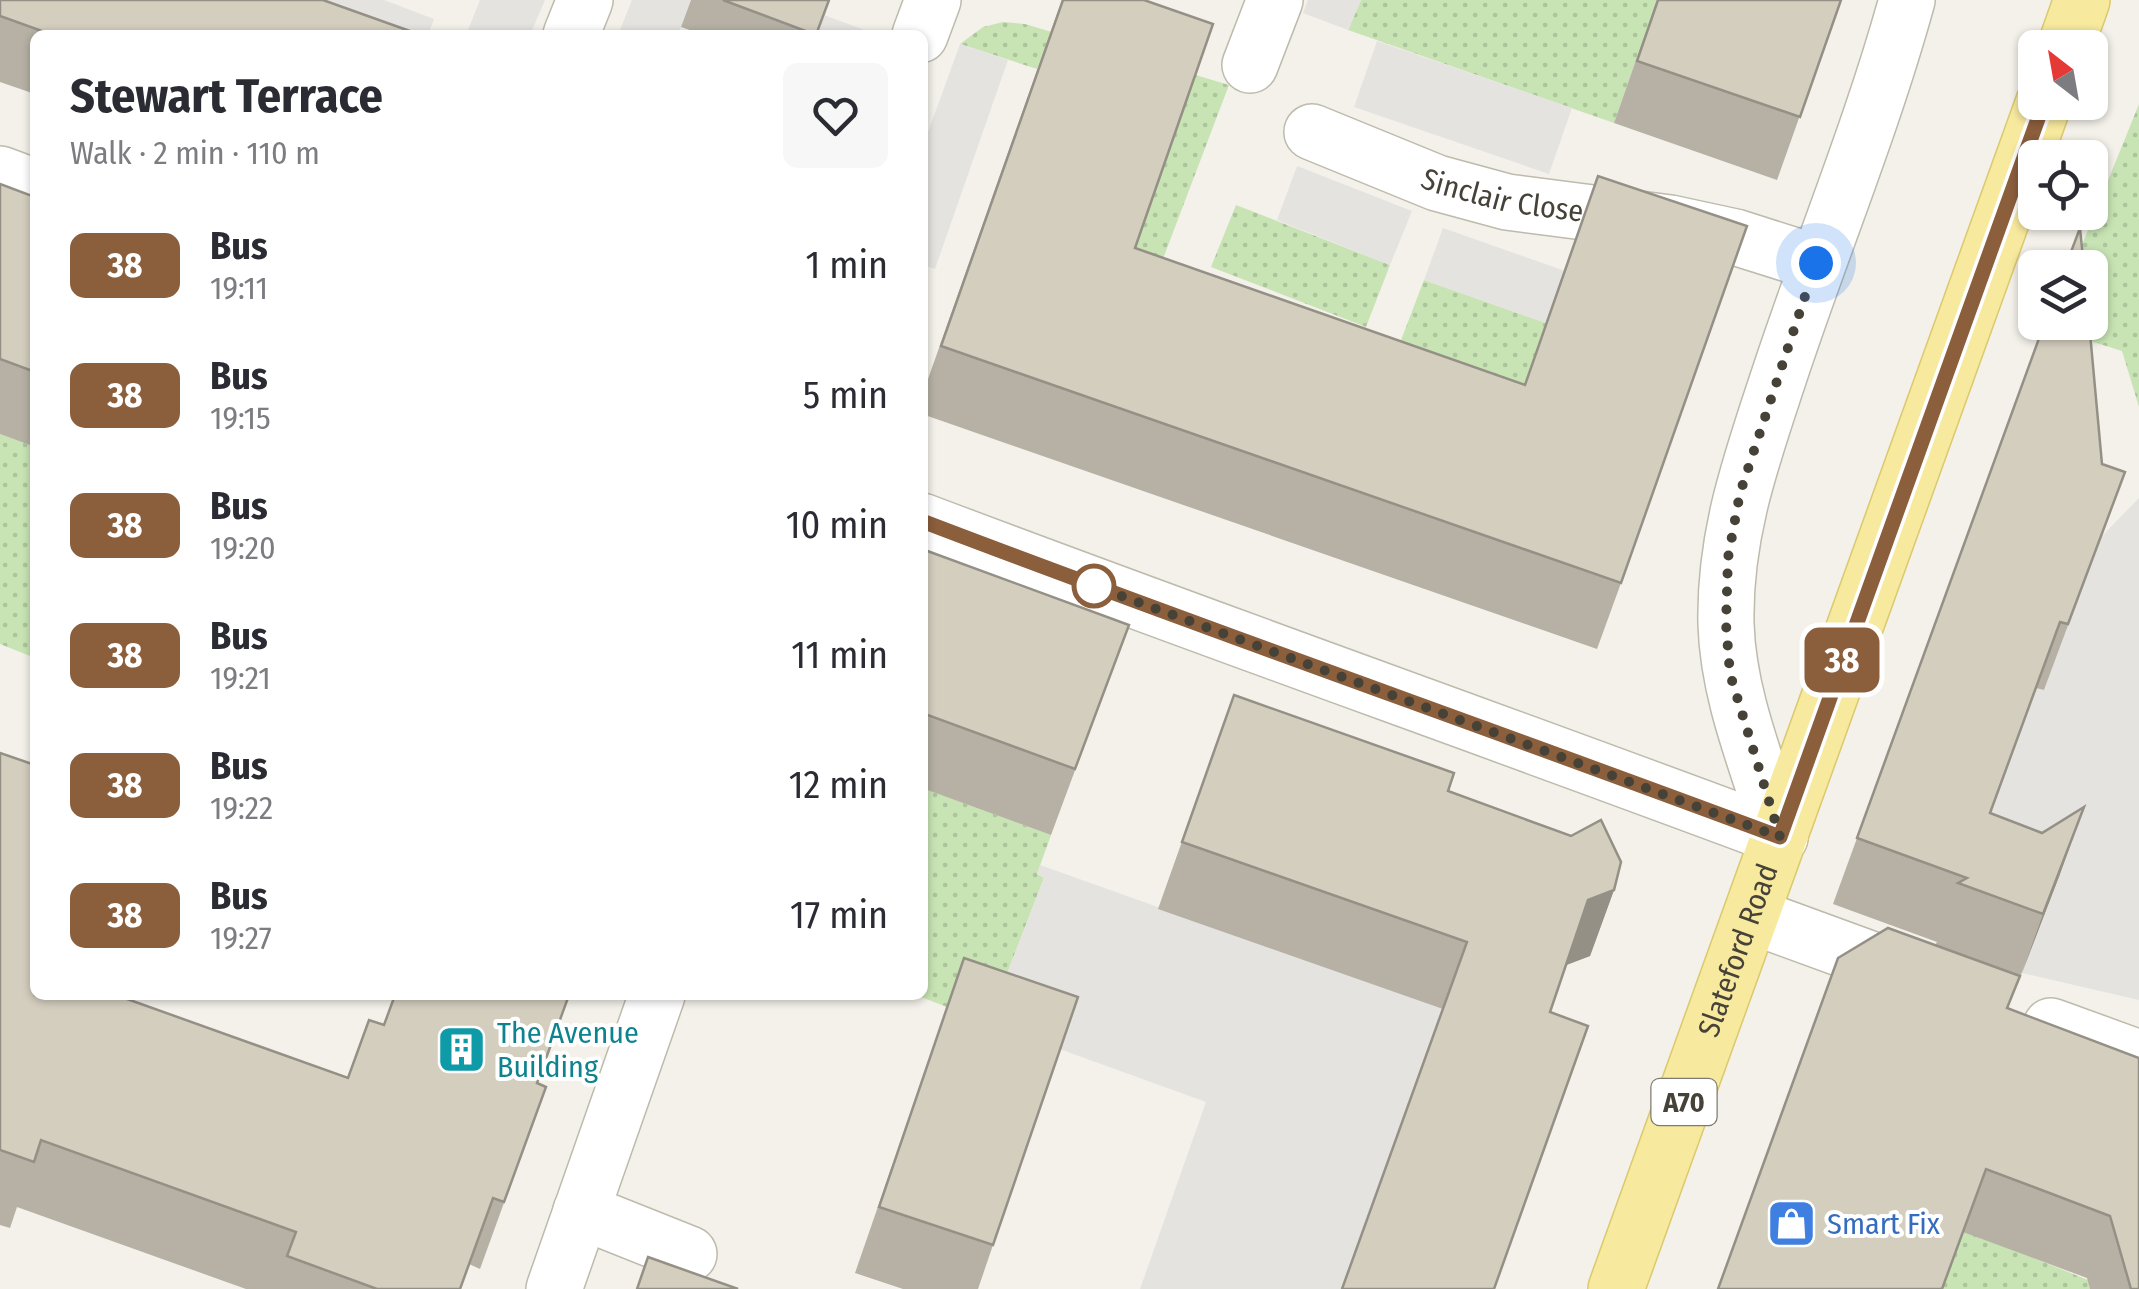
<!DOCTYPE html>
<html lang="en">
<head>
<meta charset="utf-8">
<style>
	body { margin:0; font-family:"Fira Sans Condensed",sans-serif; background:#f7f7f7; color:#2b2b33; height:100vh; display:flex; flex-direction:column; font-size:38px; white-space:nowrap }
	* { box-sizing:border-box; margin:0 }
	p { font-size:32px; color:#7c7c81 }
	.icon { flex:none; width:55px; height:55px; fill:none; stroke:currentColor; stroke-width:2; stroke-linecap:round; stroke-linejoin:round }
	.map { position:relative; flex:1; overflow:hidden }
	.details { position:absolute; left:30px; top:30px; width:898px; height:970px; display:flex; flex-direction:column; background:#fff; border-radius:15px; box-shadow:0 2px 8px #0004 }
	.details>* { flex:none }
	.badge { padding:0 20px; border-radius:15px; font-size:35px; line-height:65px }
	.needle { width:65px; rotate:329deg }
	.controls { position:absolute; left:2018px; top:30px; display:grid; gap:20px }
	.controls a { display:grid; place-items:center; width:90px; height:90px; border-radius:15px; background:#fff; box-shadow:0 2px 8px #0004; font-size:50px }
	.you { position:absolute; width:50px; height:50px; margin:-25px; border:8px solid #fff; border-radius:50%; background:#1a73e8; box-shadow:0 0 0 15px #1a73e833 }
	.map>.badge { position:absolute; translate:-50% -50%; box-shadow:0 0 0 5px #fff }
	.round { display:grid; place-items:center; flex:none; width:105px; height:105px; border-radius:15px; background:#f7f7f7 }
	.summary { display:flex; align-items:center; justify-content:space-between; height:170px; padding:0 40px }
	h1 { font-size:48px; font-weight:700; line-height:75px }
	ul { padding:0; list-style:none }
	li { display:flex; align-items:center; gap:30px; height:130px; padding:0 40px }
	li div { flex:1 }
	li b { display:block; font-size:38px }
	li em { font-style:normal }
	li .badge { min-width:110px; font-weight:700; text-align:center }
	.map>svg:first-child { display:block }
</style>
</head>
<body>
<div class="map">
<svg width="2139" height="1289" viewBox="0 0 2139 1289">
	<defs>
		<pattern id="grass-dots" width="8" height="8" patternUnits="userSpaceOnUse" patternTransform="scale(2.5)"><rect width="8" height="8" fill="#c8e4b4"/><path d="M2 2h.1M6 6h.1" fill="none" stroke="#adc59c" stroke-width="1.8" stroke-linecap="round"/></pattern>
	</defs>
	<rect width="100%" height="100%" fill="#f3f1e9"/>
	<!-- grass -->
	<path fill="url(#grass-dots)" d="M1361,0H1657L1614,123L1348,30Z
		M1003,22L1025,24L1229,85L1158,272L1393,361L1424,280L1546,323L1511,422L1140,325L1048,41L1037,69L960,44L983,27Z
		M2139,104V407L2122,351L2049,328L2051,323L2090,322V268L2073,267Z
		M1236,205L1390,265L1366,327L1211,267Z
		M0,434L35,447V658L0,644Z
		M923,788L1051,835L1037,874L1044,878L988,1023L916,995H922Z
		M1904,1196L2036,1259L2088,1280L2090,1289H1871Z"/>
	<!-- parking -->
	<path fill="#e5e3e0" d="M231,0H384L434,19L428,35H324Z
		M480,0H545L530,35H466Z
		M632,0H691L678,35H618Z
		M785,0H829L824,15L878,35H816L823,14Z
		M1308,0H1361L1348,30L1303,13Z
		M1377,41L1572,108L1549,174L1354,107Z
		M960,44L1008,60L935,269L923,265V146Z
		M1297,166L1412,211L1390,265L1277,220Z
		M1443,228L1565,271L1546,323L1424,280Z
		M2139,498V1000L2022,973L2046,909L1966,880L2003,778L2024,684L2044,690L2100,538Z
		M1040,865L1376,985L1453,980L1342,1289H1140L1206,1102L988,1023L1044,878L1037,874Z"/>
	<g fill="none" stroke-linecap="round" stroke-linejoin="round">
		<defs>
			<g id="minor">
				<path d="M571,35L585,0"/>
				<path d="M920,35L933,0"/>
				<path d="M1250,65L1275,0"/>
				<path id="s1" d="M1312,132L1437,183L1507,202L1670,223L1735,237L1817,263"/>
				<path d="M0,174L35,187"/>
				<path d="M922,521C1207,629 1494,730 1780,837"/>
				<path d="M1780,837C1759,768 1728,697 1726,624C1724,534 1752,458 1780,373C1821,249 1872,127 1907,0"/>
				<path d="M1752,916L1919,977"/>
				<path d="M2051,1026L2139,1058"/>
				<path d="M581,1211L689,1254"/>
				<path d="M554,1289L657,995"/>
			</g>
			<g id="major">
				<path d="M2065,48L2082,0"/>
				<path id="s2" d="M1616,1289L2044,102"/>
			</g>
		</defs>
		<!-- minor casing -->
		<use href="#minor" stroke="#bebaac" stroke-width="58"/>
		<!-- major casing -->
		<use href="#major" stroke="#dbc96e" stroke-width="58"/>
		<!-- minor -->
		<use href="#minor" stroke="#fff" stroke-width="55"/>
		<!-- major -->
		<use href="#major" stroke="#f7e99e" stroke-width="55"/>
	</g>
	<!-- wall -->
	<path fill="#b6b1a4" d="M0,0L421,35H35V94L0,82Z
		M691,0H829L816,35H704L681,27Z
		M1062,0L1135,248L1621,583L1597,649L922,414V396Z
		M1657,0H1841L1777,180L1614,123Z
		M0,184L35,197V447L0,434Z
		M2045,322L2102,464L2125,472L2044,690L2036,688L1990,814L2060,874L2008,1008L2139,1058V1289H2090L2087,1278L1963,1232L1935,945L1937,942L1833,904Z
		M922,549L1129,625L1051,835L922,788Z
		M1234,695L1448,791L1614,890L1590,956L1443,1009L1158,909Z
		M0,753L35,995L348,1078L537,1083L546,1087L480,1269L469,1264L460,1289H246L17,1207L10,1228L0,1225Z
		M964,958L993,1245L978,1289H903L855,1273Z"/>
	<!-- shaded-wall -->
	<path fill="#949086" d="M2084,807L2060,874L2019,981L2043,914Z
		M1614,890L1590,956L1564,966L1588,900Z"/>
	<!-- building -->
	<path fill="#d4cebf" stroke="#949086" stroke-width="2.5" d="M0,0H323L421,35H53L0,16Z
		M723,0H829L816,35Z
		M1063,0H1144L1213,24L1135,248L1525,385L1598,176L1747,226L1621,583L941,346Z
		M1658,0H1841L1800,117L1637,61Z
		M0,184L35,197V372L0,359Z
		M2080,228L2084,268H2065Z
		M2045,322H2089L2102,464L2125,472L2068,624L2060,622L1990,813L2042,833L2084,807L2043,914L1958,883L1967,878L1857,838Z
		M922,549L1129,625L1075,769L922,713Z
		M1234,695L1454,773L1448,791L1571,836L1601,820L1621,862L1614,890L1588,900L1550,1012L1588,1026L1494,1289H1342L1467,942L1182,842Z
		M0,753L35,765V995H116L348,1078L369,1020L384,1025L395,995H569L537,1083L546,1087L504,1202L493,1198L460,1289H377L287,1256L296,1232L41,1140L34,1162L0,1150Z
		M1888,928L2020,976L2007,1008L2139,1058V1289H2131L2110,1216L1986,1169L1942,1289H1718L1838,958Z
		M964,958L1078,997L993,1245L879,1207Z
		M648,1257L738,1289H637Z"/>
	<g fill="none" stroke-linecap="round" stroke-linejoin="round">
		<defs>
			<path id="line" d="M922,521C1207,630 1494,730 1780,837L2044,102"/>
		</defs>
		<!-- line casing -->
		<use href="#line" stroke="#fff" stroke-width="22"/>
		<!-- line -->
		<use href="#line" stroke="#8b5e3c" stroke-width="15"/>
		<!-- walk -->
		<path stroke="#464238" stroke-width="10" stroke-dasharray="0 18" d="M1094,586L1091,585L1780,837L1730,674L1726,624L1728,558L1740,493L1816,263"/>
	</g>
	<!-- icons -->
	<defs>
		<symbol id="building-square" viewBox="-11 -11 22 22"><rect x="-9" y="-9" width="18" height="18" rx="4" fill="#0f9aa8" stroke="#fff"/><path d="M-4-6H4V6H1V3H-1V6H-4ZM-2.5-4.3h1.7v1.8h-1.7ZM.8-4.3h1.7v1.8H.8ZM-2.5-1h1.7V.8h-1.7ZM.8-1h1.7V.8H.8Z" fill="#fff"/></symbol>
		<symbol id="shop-square" viewBox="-11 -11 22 22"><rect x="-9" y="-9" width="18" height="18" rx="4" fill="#3f7fe0" stroke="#fff"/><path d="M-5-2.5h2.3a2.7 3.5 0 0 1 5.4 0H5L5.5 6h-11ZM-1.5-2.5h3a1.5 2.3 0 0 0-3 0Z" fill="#fff"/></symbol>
	</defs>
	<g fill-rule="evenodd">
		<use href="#building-square" x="434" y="1022" width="55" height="55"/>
		<use href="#shop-square" x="1764" y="1196" width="55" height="55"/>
	</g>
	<!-- markers -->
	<circle fill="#fff" stroke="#8b5e3c" stroke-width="5" cx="1094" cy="586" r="20"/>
	<g text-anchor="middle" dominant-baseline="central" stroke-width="8" stroke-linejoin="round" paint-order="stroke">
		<!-- shield labels -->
		<rect fill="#fff" stroke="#7e7b74" stroke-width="2.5" x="1651.5" y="1079" width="65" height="46" rx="8"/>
		<g font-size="28" font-weight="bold" fill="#464238">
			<text x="1684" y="1102">A70</text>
		</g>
		<!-- street labels -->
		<g font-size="30" fill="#464238" stroke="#fff">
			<text stroke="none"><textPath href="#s1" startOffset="202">Sinclair Close</textPath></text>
			<text stroke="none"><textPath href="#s2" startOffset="360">Slateford Road</textPath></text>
		</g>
		<!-- culture labels -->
		<g font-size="30" fill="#0d838f" stroke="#fff" text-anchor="start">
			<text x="497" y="1033">The Avenue<tspan x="497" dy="34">Building</tspan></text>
		</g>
		<!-- shop labels -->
		<g font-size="30" fill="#366cbe" stroke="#fff" text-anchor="start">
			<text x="1827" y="1224">Smart Fix</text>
		</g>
	</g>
</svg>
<div class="controls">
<a><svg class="needle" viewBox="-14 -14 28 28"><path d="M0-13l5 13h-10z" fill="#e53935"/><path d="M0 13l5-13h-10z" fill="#7c7c81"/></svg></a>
<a><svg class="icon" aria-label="locate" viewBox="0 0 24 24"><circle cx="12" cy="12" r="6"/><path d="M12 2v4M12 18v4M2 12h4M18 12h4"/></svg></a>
<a><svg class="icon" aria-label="layers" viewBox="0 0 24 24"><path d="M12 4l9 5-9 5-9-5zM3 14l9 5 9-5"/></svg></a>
</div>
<div class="you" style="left:1816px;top:263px"></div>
<b class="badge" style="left:1842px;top:660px;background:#8b5e3c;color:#fff">38</b>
<section class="details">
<div class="summary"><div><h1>Stewart Terrace</h1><p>Walk · 2 min · 110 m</p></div><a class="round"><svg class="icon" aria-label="heart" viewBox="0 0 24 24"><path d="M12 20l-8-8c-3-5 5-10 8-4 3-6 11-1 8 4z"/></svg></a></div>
<ul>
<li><span class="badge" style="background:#8b5e3c;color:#fff">38</span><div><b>Bus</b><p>19:11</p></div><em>1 min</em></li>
<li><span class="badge" style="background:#8b5e3c;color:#fff">38</span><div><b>Bus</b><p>19:15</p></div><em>5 min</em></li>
<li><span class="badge" style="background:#8b5e3c;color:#fff">38</span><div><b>Bus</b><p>19:20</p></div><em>10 min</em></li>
<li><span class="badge" style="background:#8b5e3c;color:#fff">38</span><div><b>Bus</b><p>19:21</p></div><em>11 min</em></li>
<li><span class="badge" style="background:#8b5e3c;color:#fff">38</span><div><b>Bus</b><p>19:22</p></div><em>12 min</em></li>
<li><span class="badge" style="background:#8b5e3c;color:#fff">38</span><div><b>Bus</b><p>19:27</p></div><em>17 min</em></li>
</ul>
</section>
</div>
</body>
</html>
